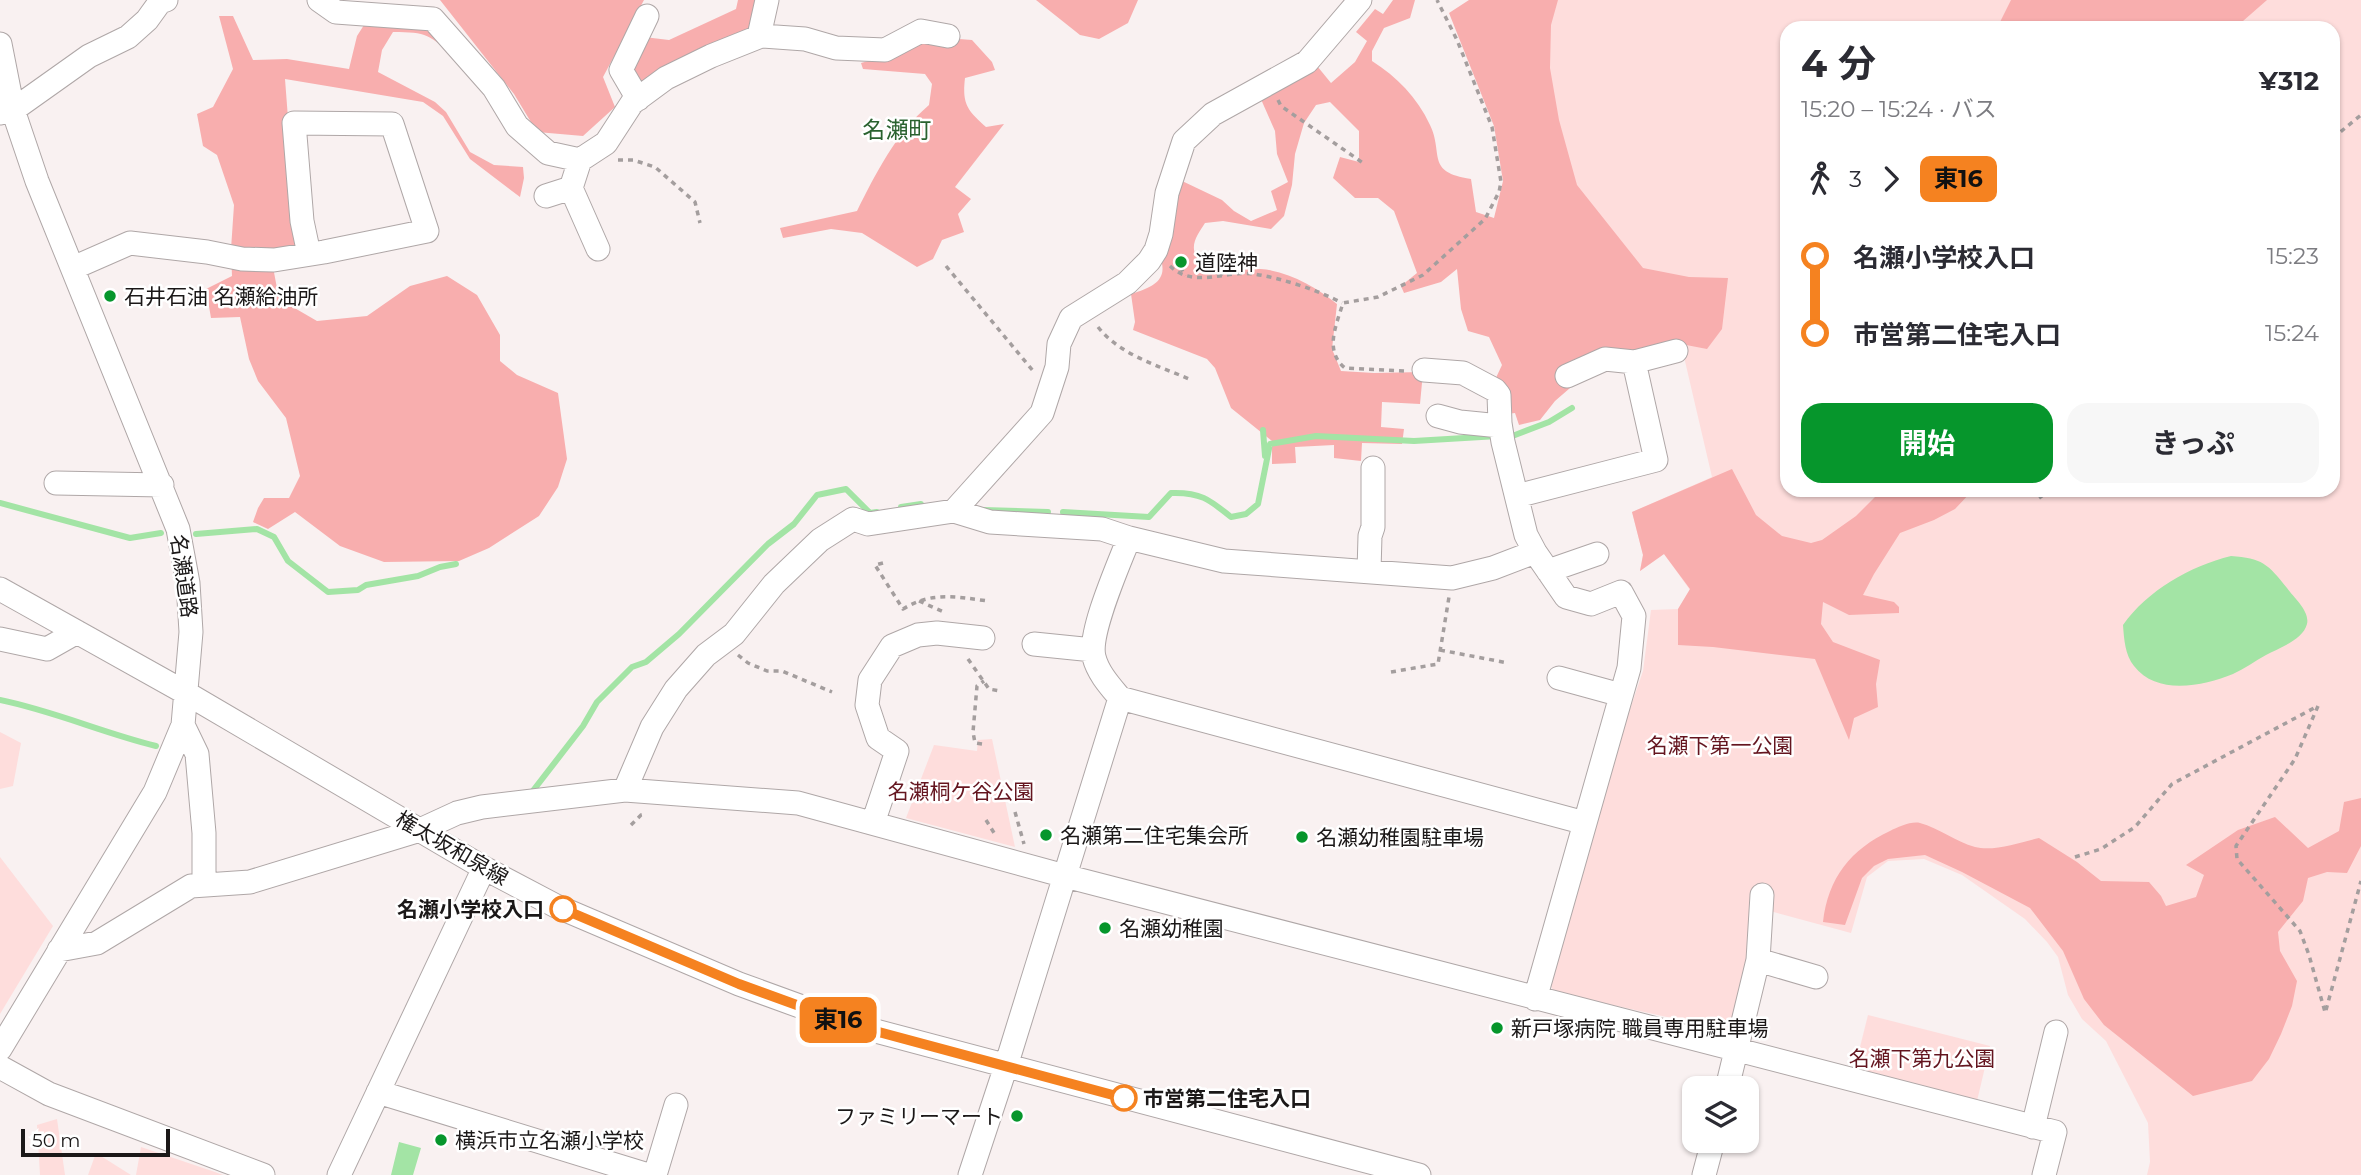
<!DOCTYPE html>
<html lang="ja">
<head>
<meta charset="utf-8">
<style>
	body { margin:0; font-family:Montserrat,"Noto Sans JP",sans-serif; background:#f7f7f7; color:#2b2b33; height:100vh; display:flex; flex-direction:column; font-size:26px; white-space:nowrap }
	* { box-sizing:border-box; margin:0 }
	p { font-size:23px; color:#7c7c81 }
	.icon { flex:none; width:38px; height:38px; fill:none; stroke:currentColor; stroke-width:2; stroke-linecap:round; stroke-linejoin:round }
	.map { position:relative; flex:1; overflow:hidden }
	.details { position:absolute; left:1780px; top:21px; width:560px; height:476px; display:flex; flex-direction:column; background:#fff; border-radius:21px; box-shadow:0 2px 5px #0004 }
	.details>* { flex:none }
	.badge { padding:0 14px; border-radius:10px; font-size:24px; line-height:46px }
	.controls { position:absolute; left:1682px; top:1076px; display:grid; gap:14px }
	.controls a { display:grid; place-items:center; width:77px; height:77px; border-radius:14px; background:#fff; box-shadow:0 2px 5px #0004; font-size:35px }
	.scale { position:absolute; left:21px; bottom:18px; width:149px; box-sizing:border-box; padding-left:7px; border:4px solid #1b1818; border-top:0; font-size:19px; line-height:24px; white-space:nowrap; color:#1b1818; -webkit-text-stroke:5px #fff; paint-order:stroke }
	.map>.badge { position:absolute; translate:-50% -50%; box-shadow:0 0 0 4px #fff }
	.legs { display:flex; align-items:center; gap:10px; height:77px; padding:0 21px; font-size:23px }
	.legs p { margin-inline-start:auto }
	.head { display:flex; align-items:center; justify-content:space-between; height:119px; padding:0 21px }
	h1 { font-size:38px; font-weight:700; line-height:52px }
	.primary-button { display:flex; gap:14px; margin-top:auto; padding:14px 21px }
	.primary-button a { flex:1; height:80px; border-radius:21px; background:#06962c; color:#fff; font-size:28px; font-weight:700; line-height:80px; text-align:center }
	.primary-button a+a { background:#f7f7f7; color:#2b2b33 }
	ul { padding:0 21px; list-style:none }
	li { display:flex; align-items:center; gap:24px; height:77px; font-size:26px }
	li i { display:grid; place-items:center; width:10px; height:100%; margin:0 9px; background:currentColor }
	li i::after { content:''; width:18px; height:18px; margin:-9px; border:5px solid; border-radius:50%; background:#fff }
	li p { margin-inline-start:auto }
	li:first-child i { background:linear-gradient(#0000 50%,currentColor 0) }
	li:last-child i { background:linear-gradient(currentColor 50%,#0000 0) }
	.map>svg:first-child { display:block }
</style>
</head>
<body>
<div class="map">
<svg width="2361" height="1175" viewBox="0 0 2361 1175">
	<rect width="100%" height="100%" fill="#f9f1f1"/>
	<!-- green -->
	<path fill="#fedddc" fill-rule="evenodd" d="M1513,0H2361V1175H2147L2150,1162L2148,1123L2106,1041L2082,1019L2068,995L2058,957L2047,942L2025,919L1962,875L1924,859L1888,861L1867,877L1851,933L1770,911L1774,897L1756,894L1747,966L1730,1031L1554,992L1549,982L1603,788L1643,671L1651,610L1678,609L1690,590L1664,554L1640,571L1643,555L1632,512L1712,477L1681,344L1554,203ZM1787,28H2333V490H1787Z
		M0,732L21,743L13,786L0,789Z
		M992,739L1015,847L906,818L934,745L977,751L978,740Z
		M0,857L53,926L0,1014Z
		M1868,1015L1990,1046L1977,1101L1854,1071Z
		M57,1119L65,1175H40L37,1125Z
		M141,1147L215,1172L223,1175H136Z
		M96,1153L131,1175H88Z"/>
	<!-- forest -->
	<path fill="#f8aeae" d="M440,0H644L603,77L615,107L583,136L537,132L514,94Z
		M738,0H762L753,32L676,60L637,86L628,66L644,37L669,40L736,9Z
		M1036,0H1138L1128,23L1099,39L1080,35Z
		M1393,0H1415L1410,18L1384,28L1372,51V61C1397,77 1417,97 1430,125C1444,154 1425,172 1471,179L1476,212L1494,218L1503,181L1494,126L1449,13L1469,0H1558L1551,25L1550,68L1559,120L1577,185L1643,268L1689,277L1728,278L1722,329L1707,349L1681,344L1564,374L1570,388L1555,401L1540,420L1519,425L1515,413L1507,414L1494,382L1502,365L1489,337L1468,331L1461,309L1457,269L1441,282L1404,293L1401,286L1417,273L1394,211L1378,198H1355L1333,178L1340,157L1359,162V131L1330,102L1316,105L1304,123L1295,154L1292,185L1284,216L1271,229L1223,221L1205,223C1198,234 1189,245 1197,258C1211,281 1246,265 1269,270C1295,275 1317,288 1337,304L1332,349L1341,371L1374,373L1423,372L1420,404L1382,402L1381,427L1404,429L1402,444L1362,443L1361,461L1334,458V445L1295,447L1296,463L1272,464V441L1231,408L1215,368L1207,359L1133,330L1135,322L1131,294C1157,286 1171,278 1157,250L1180,180L1222,200L1234,211L1251,221L1277,210L1271,191L1288,182L1277,154L1275,131L1260,97L1313,61L1331,83L1355,62L1367,41L1356,32L1375,9L1383,14Z
		M2011,0H2267L2235,28H1997Z
		M219,16H233L253,60L287,59L349,69L357,36L364,25L424,27L434,34L454,57C430,35 427,32 393,32L382,50L378,72L435,102L446,112L470,152L494,165L523,167L524,178L520,197L470,159L443,116L423,102L285,79L295,210L301,248L273,267L279,299L317,321L367,316L410,286L447,276L477,295L500,335V361L517,375L558,393L567,459L558,487L539,516L489,548L459,561L384,562L340,546L295,512L268,529L253,522L258,508L264,498H289L300,476L286,418L258,381L249,359L240,317L211,318L206,289L232,276L231,249L234,205L217,155L203,146L197,114L213,107L233,69Z
		M920,36L972,40L992,62L995,70L965,78C962,104 967,110 986,127L1004,124L955,187L971,199L958,214L964,232L942,240L933,259L917,267L862,233L831,229L783,238L780,228L857,211C876,173 896,133 929,105L932,84L925,74L863,69L861,63L886,56Z
		M1732,469L1756,515L1782,536L1811,543L1822,540L1856,516L1882,490H1973L1955,509L1934,520L1900,533L1874,574L1863,595L1894,602L1899,607V613L1849,615L1823,602L1821,624L1833,642L1880,660L1876,684L1878,707L1854,718L1849,740L1815,659L1713,647L1678,645V609L1690,589L1664,554L1640,571L1643,555L1632,512Z
		M2361,798V846L2347,873L2327,872L2308,878L2303,901L2278,932L2280,951L2297,981L2292,1006L2281,1034L2269,1059L2252,1081L2193,1096L2104,1025L2084,999L2063,951L2030,908L1962,872L1925,855L1888,859L1874,866L1862,878L1845,925L1823,922C1828,878 1851,849 1890,831C1898,827 1911,821 1920,823C1939,828 1956,842 1975,847C1994,852 2020,842 2039,838L2077,862L2101,881L2149,882L2161,896L2166,906L2196,897L2204,875L2186,865L2238,830L2275,817L2308,848L2339,831L2344,802Z"/>
	<!-- water -->
	<path fill="#a3e4a5" d="M2231,556C2262,558 2268,564 2287,588C2294,598 2310,611 2307,624C2303,640 2279,648 2266,655C2255,661 2244,669 2233,674C2203,686 2157,696 2134,666C2125,655 2124,639 2123,625C2147,591 2190,566 2231,556Z
		M399,1142L421,1148L413,1175H391Z"/>
	<g fill="none" stroke-linecap="round" stroke-linejoin="round">
		<!-- stream -->
		<path stroke="#a3e4a5" stroke-width="6" d="M1263,430L1265,456
			M0,503L130,538L161,533
			M901,507L921,504
			M983,510L1048,512
			M1063,512L1149,517L1171,493C1200,492 1209,499 1231,517L1246,514L1258,504L1270,444L1316,436L1414,441L1515,435L1549,422L1572,408
			M196,534L257,529L274,537L288,561L328,592L358,590L366,585L418,576L440,567L456,564
			M0,700C54,711 103,733 156,746
			M528,792H532L583,726L597,702L632,667L646,662L679,634L768,544L794,524L817,495L846,489L870,513L877,512"/>
		<defs>
			<path id="minor" d="M319,0L336,12L433,19L494,88L517,126L548,153L580,160L606,143L632,103L666,78L711,56L761,36L805,39L836,48L885,50L921,31L948,36
				M759,36L767,0
				M0,44L13,110L37,181L178,529L188,583L191,632L183,725L155,792L0,1049
				M638,99L621,70L647,16
				M0,113L13,110L89,56L128,37L147,20L160,2L166,0
				M580,160L571,188L598,249
				M546,196L571,188
				M73,268L130,243L207,252L242,259L274,260L324,252L427,231L392,124L294,123L302,221L309,254
				M1424,370L1463,373L1495,390L1499,395L1500,423L1503,442L1526,535L1535,552L1566,597L1591,604L1621,592L1634,616L1629,668L1535,999
				M1567,376L1605,359L1634,362L1676,351
				M1438,416L1460,422L1500,426
				M56,483L162,485
				M1517,496L1656,460L1634,362
				M954,511L1042,413L1057,367L1059,344L1071,318L1127,283L1149,261L1156,250L1161,234L1167,193L1184,141L1213,114L1307,62L1360,0
				M1129,538C1119,564 1088,633 1094,657C1098,673 1110,686 1120,698L1585,823
				M1369,571L1370,536L1373,527V468
				M1548,571L1597,554
				M0,589L186,693L484,868L556,906L739,984L849,1024L1419,1175
				M0,639L47,649L77,632
				M1034,644L1093,650
				M1559,678L1621,695
				M183,725L197,754L204,833V885
				M625,790L652,727L676,689L706,655L734,634L774,584L820,540L853,519L868,524L954,511L990,522L1102,529L1129,538L1224,561L1452,578L1493,568L1535,552
				M873,823L897,751L878,738L867,705L870,680L892,646L918,635L937,633L983,638
				M59,950L97,943L191,886L250,882L420,830L457,813L482,807L625,790L798,803L1065,876L2055,1132L2044,1175
				M1758,960L1816,977
				M0,1067L49,1094L263,1175
				M1727,1088L1758,960L1762,895
				M378,1092L648,1175
				M2033,1127L2056,1032
				M339,1175L484,868
				M655,1175L676,1105
				M970,1175L1006,1066L1120,698
				M1704,1175L1713,1141"/>
		</defs>
		<!-- minor casing -->
		<use href="#minor" stroke="#afa7a7" stroke-width="25"/>
		<!-- path -->
		<path stroke="#a49e9e" stroke-width="3.5" stroke-dasharray="5 5" stroke-linecap="butt" d="M1278,100L1281,106L1363,163
			M2333,138L2361,115
			M618,160H633L655,167L695,202L700,223
			M2333,255L2334,252
			M1176,258L1185,276
			M1212,265L1223,275
			M946,266L1034,372
			M1170,266C1194,289 1225,270 1254,274C1281,278 1318,290 1342,303
			M1098,327C1120,355 1157,365 1189,379
			M1404,371L1345,368C1324,351 1336,326 1343,303L1378,297L1423,275L1485,219L1499,192L1501,182L1492,127L1457,40L1437,0
			M2039,498L2050,490
			M883,563L875,565L903,609C932,591 957,597 988,601
			M919,601L944,612
			M1440,650L1508,663
			M738,655L748,663L767,671H782L832,692
			M968,659L989,689L1000,691
			M1391,672L1438,664L1449,597
			M2318,706L2295,759L2236,846L2237,859L2300,931L2309,955L2325,1012
			M982,744L975,743L973,732L977,686L984,681
			M1015,812L1024,844
			M986,820L996,836
			M631,825L641,815L645,814
			M2075,857L2101,849L2135,827L2172,784L2316,707
			M2326,1010L2361,881"/>
		<!-- minor -->
		<use href="#minor" stroke="#fff" stroke-width="23"/>
	</g>
	<g fill="none" stroke-linecap="round" stroke-linejoin="round">
		<defs>
			<path id="line-1" d="M563,909L739,984L849,1024L1124,1098"/>
		</defs>
		<!-- line-1 casing -->
		<use href="#line-1" stroke="#fff" stroke-width="16"/>
		<!-- line-1 -->
		<use href="#line-1" stroke="#f58220" stroke-width="10"/>
	</g>
	<!-- markers -->
	<g fill="#06962c" stroke="#fff" stroke-width="2.5">
		<circle cx="1181" cy="262" r="7"/>
		<circle cx="110" cy="296" r="7"/>
		<circle cx="1046" cy="835" r="7"/>
		<circle cx="1302" cy="837" r="7"/>
		<circle cx="1105" cy="928" r="7"/>
		<circle cx="1497" cy="1028" r="7"/>
		<circle cx="1017" cy="1116" r="7"/>
		<circle cx="441" cy="1140" r="7"/>
	</g>
	<g fill="#fff" stroke="#f58220" stroke-width="3.5">
		<circle cx="563" cy="909" r="12"/>
		<circle cx="1124" cy="1098" r="12"/>
	</g>
	<g text-anchor="middle" dominant-baseline="central" stroke-width="5" stroke-linejoin="round" paint-order="stroke">
		<!-- poi labels -->
		<g font-size="21" fill="#1b1818" stroke="#fff" text-anchor="start">
			<text x="1195" y="262">道陸神</text>
			<text x="124" y="296">石井石油 名瀬給油所</text>
			<text x="1060" y="835">名瀬第二住宅集会所</text>
			<text x="1316" y="837">名瀬幼稚園駐車場</text>
			<text x="1119" y="928">名瀬幼稚園</text>
			<text x="1511" y="1028">新戸塚病院 職員専用駐車場</text>
			<text x="1003" y="1116" text-anchor="end">ファミリーマート</text>
			<text x="455" y="1140">横浜市立名瀬小学校</text>
		</g>
		<!-- street labels -->
		<g font-size="21" fill="#1b1818" stroke="#fff">
			<text transform="translate(184 576) rotate(82)">名瀬道路</text>
			<text transform="translate(452 848) rotate(30)">権太坂和泉線</text>
		</g>
		<!-- park labels -->
		<g font-size="21" fill="#64151f" stroke="#fff">
			<text x="1720" y="745">名瀬下第一公園</text>
			<text x="961" y="791">名瀬桐ケ谷公園</text>
			<text x="1922" y="1058">名瀬下第九公園</text>
		</g>
		<!-- stop labels -->
		<g font-size="21" font-weight="bold" fill="#1b1818" stroke="#fff" text-anchor="end">
			<text x="544" y="909">名瀬小学校入口</text>
			<text x="1143" y="1098" text-anchor="start">市営第二住宅入口</text>
		</g>
		<!-- neighbourhood labels -->
		<g font-size="23" fill="#2a622f" stroke="#fff">
			<text x="897" y="130">名瀬町</text>
		</g>
	</g>
</svg>
<div class="controls">
<a><svg class="icon" aria-label="layers" viewBox="0 0 24 24"><path d="M12 4l9 5-9 5-9-5zM3 14l9 5 9-5"/></svg></a>
</div>
<div class="scale">50 m</div>
<b class="badge" style="left:838px;top:1020px;background:#f58220;color:#111">東16</b>
<section class="details">
<div class="head"><div><h1>4 分</h1><p>15:20 – 15:24 · バス</p></div><b>¥312</b></div>
<div class="legs"><svg class="icon" aria-label="walk" viewBox="0 0 24 24"><circle cx="13" cy="4" r="2"/><path d="M13 8l-2 6 4 7M11 14l-3 7M7 12l3-4h3l4 4"/></svg>3<svg class="icon" aria-label="forward" viewBox="0 0 24 24"><path d="M9 5l7 7-7 7"/></svg><b class="badge" style="background:#f58220;color:#111">東16</b></div>
<ul>
<li><i style="color:#f58220"></i><b>名瀬小学校入口</b><p>15:23</p></li>
<li><i style="color:#f58220"></i><b>市営第二住宅入口</b><p>15:24</p></li>
</ul>
<div class="primary-button"><a>開始</a><a>きっぷ</a></div>
</section>
</div>
</body>
</html>
